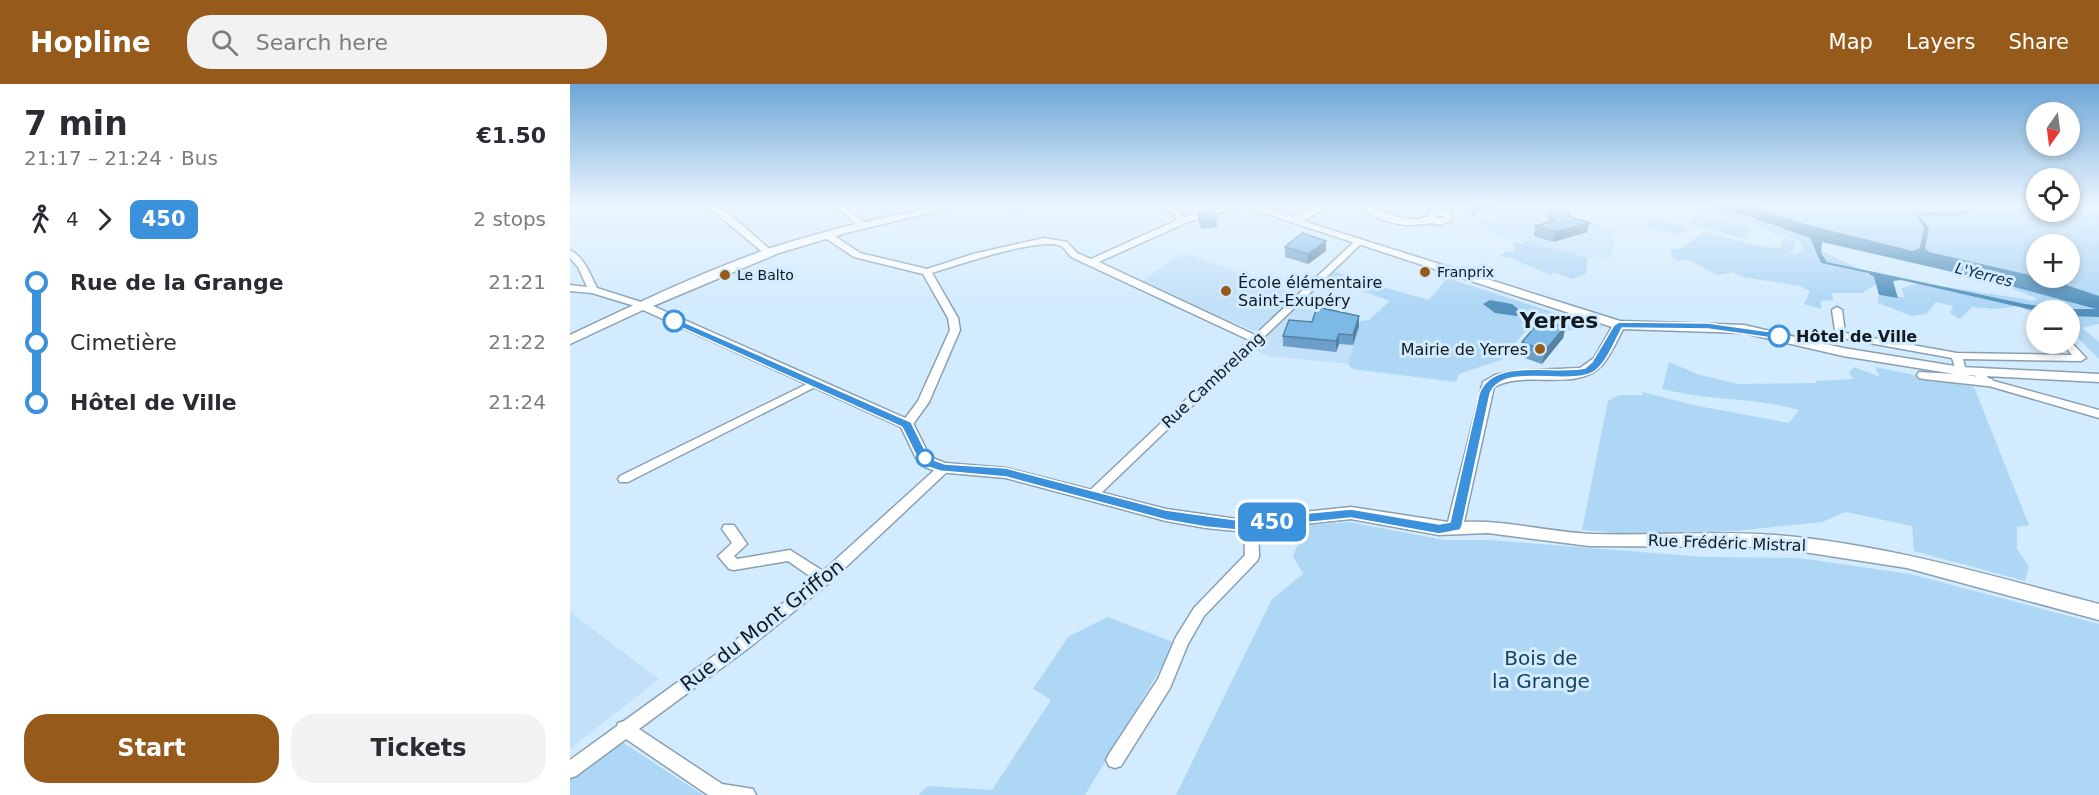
<!DOCTYPE html>
<html lang="en">
<head>
<meta charset="utf-8">
<style>
	body { margin:0; font-family:"DejaVu Sans",sans-serif; background:#f2f2f3; color:#2b2b33; height:100vh; display:flex; flex-direction:column; font-size:22px; white-space:nowrap }
	* { box-sizing:border-box; margin:0 }
	p { font-size:20px; color:#7c7c81 }
	.icon { flex:none; width:33px; height:33px; fill:none; stroke:currentColor; stroke-width:2; stroke-linecap:round; stroke-linejoin:round }
	.map { position:relative; flex:1; overflow:hidden }
	.sheet { display:flex; flex-direction:column; background:#fff; width:570px }
	.sheet>* { flex:none }
	.badge { padding:0 12px; border-radius:9px; font-size:21px; line-height:39px }
	.needle { width:39px; rotate:194deg }
	.tools { position:absolute; left:1456px; top:18px; display:grid; gap:12px }
	.tools a { display:grid; place-items:center; width:54px; height:54px; border-radius:50%; background:#fff; box-shadow:0 3px 9px #0003; font-size:30px }
	.map>.badge { position:absolute; translate:-50% -50%; box-shadow:0 0 0 3px #fff }
	.legs { display:flex; align-items:center; gap:9px; height:66px; padding:0 24px; font-size:20px }
	.legs p { margin-inline-start:auto }
	.summary { display:flex; align-items:center; justify-content:space-between; height:102px; padding:0 24px }
	h1 { font-size:33px; font-weight:700; line-height:45px }
	.button { display:flex; gap:12px; margin-top:auto; padding:12px 24px }
	.button a { flex:1; height:69px; border-radius:24px; background:#965a1b; color:#fff; font-size:24px; font-weight:700; line-height:69px; text-align:center }
	.button a+a { background:#f2f2f3; color:#2b2b33 }
	ul { padding:0 24px; list-style:none }
	li { display:flex; align-items:center; gap:21px; height:60px; font-size:22px }
	li i { display:grid; place-items:center; width:9px; height:100%; margin:0 8px; background:currentColor }
	li i::after { content:''; width:15px; height:15px; margin:-8px; border:4px solid; border-radius:50%; background:#fff }
	li p { margin-inline-start:auto }
	li:first-child i { background:linear-gradient(#0000 50%,currentColor 0) }
	li:last-child i { background:linear-gradient(currentColor 50%,#0000 0) }
	header { display:flex; align-items:center; gap:36px; box-sizing:border-box; height:84px; padding:0 30px; background:#965a1b; color:#fff }
	header strong { font-size:28px }
	nav { display:flex; gap:33px; margin-inline-start:auto; font-size:21px }
	.search { width:420px; height:54px; background:#f2f2f3; display:flex; align-items:center; gap:15px; box-sizing:border-box; padding:0 21px; border-radius:24px; color:#7c7c81; font-size:22px }
	main { display:flex; flex:1; min-height:0 }
	.map>svg:first-child { display:block }
</style>
</head>
<body>
<header>
<strong>Hopline</strong>
<div class="search"><svg class="icon" aria-label="search" viewBox="0 0 24 24"><circle cx="10" cy="10" r="6"/><path d="M15 15l6 6"/></svg>Search here</div>
<nav><a>Map</a><a>Layers</a><a>Share</a></nav>
</header>
<main>
<section class="sheet">
<div class="summary"><div><h1>7 min</h1><p>21:17 – 21:24 · Bus</p></div><b>€1.50</b></div>
<div class="legs"><svg class="icon" aria-label="walk" viewBox="0 0 24 24"><circle cx="13" cy="4" r="2"/><path d="M13 8l-2 6 4 7M11 14l-3 7M7 12l3-4h3l4 4"/></svg>4<svg class="icon" aria-label="forward" viewBox="0 0 24 24"><path d="M9 5l7 7-7 7"/></svg><b class="badge" style="background:#3c91dc;color:#fff">450</b><p>2 stops</p></div>
<ul>
<li><i style="color:#3c91dc"></i><b>Rue de la Grange</b><p>21:21</p></li>
<li><i style="color:#3c91dc"></i><span>Cimetière</span><p>21:22</p></li>
<li><i style="color:#3c91dc"></i><b>Hôtel de Ville</b><p>21:24</p></li>
</ul>
<div class="button"><a>Start</a><a>Tickets</a></div>
</section>
<div class="map">
<svg width="1529" height="711" viewBox="0 0 1529 711">
	<rect width="100%" height="100%" fill="#d3ebfe"/>
	<!-- built -->
	<path fill="#c2e0f8" d="M927,122H983L997,125L1003,134L1046,144L1041,151L1044,153L1042,174L1004,172L909,146L904,151L896,148L910,135L923,139L932,130L922,126Z
		M610,170L621,171L728,211L688,248L639,229L577,199H570Z
		M726,218L738,222L737,225L782,239L790,237L778,280L700,272L677,264Z
		M0,528L89,595L0,665Z"/>
	<!-- green -->
	<path fill="#aed6f5" fill-rule="evenodd" d="M1105,122H1149L1256,157L1254,160H1248L1251,166L1312,197L1292,209H1261L1264,216L1250,217L1252,225L1234,220L1240,207L1230,202L1173,193L1163,188L1147,191L1117,175L1109,177L1101,172V166L1112,164L1133,148C1157,153 1186,163 1209,164L1214,154L1227,157L1222,167H1218L1225,171L1233,166L1229,156L1204,150L1185,141Z
		M1185,122H1455L1467,124V128H1500V122H1523L1529,126V213L1246,144L1209,133ZM1467,160H1500V194H1467Z
		M1127,129V130L1182,143L1175,155L1120,140Z
		M1081,134L1116,143L1110,152L1075,142Z
		M955,157L1018,174L1016,189L1003,195L984,188L981,191L940,174L929,172L937,167L941,168L946,163L942,161L946,158L952,160Z
		M764,187L797,199L803,194L814,198L810,202L859,216L877,194L1019,240L1030,241L1031,244L994,247L967,242L955,248L931,276L889,290L886,298L782,285L778,280L790,237L799,236L820,217L755,194Z
		M1349,199L1467,217L1464,213L1443,205L1445,199L1512,217V221L1529,226V240L1512,244L1529,258V275L1500,246V226H1467V231L1448,222L1426,225L1402,223L1390,235L1380,229L1383,222L1366,218L1356,230L1342,232L1308,219V212L1334,213L1332,204Z
		M1099,278L1130,291L1168,300L1246,299V297L1284,295L1279,289L1284,283L1310,293L1305,283L1404,303L1459,441L1447,443V465L1459,482L1455,497L1344,467L1342,442L1276,428L1252,438L1165,447L1050,449L1012,446L1038,317L1049,311H1072L1073,308L1123,321L1219,339L1229,326C1185,313 1137,317 1092,305Z
		M779,438L874,456H918L1134,473L1228,474L1340,490L1529,540V711H606L702,515L733,490L723,472L736,441Z
		M537,533L606,559L515,711H348L358,702L422,706L481,616L463,605L498,553Z
		M46,654L133,711H0V692Z"/>
	<!-- water -->
	<path fill="#5491bc" fill-rule="evenodd" d="M1138,122H1188L1208,132L1246,143L1343,167L1350,164L1354,144L1346,132L1352,128L1391,129L1400,122L1397,131L1350,132L1359,144L1355,164L1359,168L1481,196L1529,212V233L1500,232V226L1467,227L1331,196L1323,197L1328,214L1309,211L1304,193L1298,189L1251,179L1240,154L1178,132ZM1252,158L1426,198L1526,225H1490L1455,220L1257,178L1251,169Z
		M920,216L942,220L952,228L947,232L925,229L913,220Z"/>
	<g fill="none" stroke-linecap="round" stroke-linejoin="round">
		<defs>
			<path id="minor" d="M137,122H146L159,130L202,167V171H196Z
				M266,122H275L295,140L288,142Z
				M591,122C600,121 609,125 614,133L661,122H674L620,137L529,178L685,251L786,156L789,155L793,158L527,413H517L516,410L679,256L501,173C498,170 495,164 491,162C472,152 385,182 362,189L388,234L390,246L359,318L341,343H333L331,340L348,317L380,246L378,234L353,190L284,173L254,153V149H260L290,169L357,185L403,170L474,154L497,158L507,169L521,175L607,136L605,132Z
				M787,122C813,120 824,142 857,133L859,128L866,125L880,128L883,135L871,141C859,137 854,141 842,141C825,142 800,132 787,122ZM866,131L874,132V134H866Z
				M0,166C14,173 20,190 27,204L74,219V223H68L22,209L0,207V201L17,203L8,183L0,174Z
				M1267,223L1272,226L1275,249L1387,269L1502,271L1493,260H1500V257L1516,274L1511,277L1393,275L1396,287L1391,290L1386,287L1382,274L1266,253L1262,226Z
				M1407,285L1411,286L1420,296L1529,326V334L1412,300L1402,288Z
				M245,296L249,297L251,299L249,301L58,398H50L48,395L50,392Z
				M374,380L378,381L380,384L378,387L259,499L180,563L69,645L152,700L183,705L186,711H138L56,655L6,692L0,694V676L47,642L48,639L54,637L170,553L244,495L218,477L164,486L159,485L148,472L162,459L152,445L154,441H164L177,460L164,472L167,475L220,466L253,487L370,381Z
				M681,435L686,437L688,440L689,473L687,477L634,532L618,560L600,604L551,682L545,684L539,682L536,676L539,670L588,595L606,553L624,524L675,471L674,440L676,437Z"/>
			<path id="tertiary" d="M369,122H388L276,149L209,169L83,222L342,337L357,367L365,375L375,379L436,384L596,425L667,435L781,423L878,438L913,298L925,291L944,287L1010,284L1024,274L1042,243L672,122H686L723,133L748,122H760L733,137L1050,237L1174,241L1273,264L1391,283L1529,290V298L1396,291L1422,295L1424,298L1422,301L1417,302L1354,295L1349,294L1347,291L1349,288L1385,290L1273,272L1174,249L1053,245C1047,257 1041,271 1032,281C1007,309 956,285 924,303L894,438C937,436 979,448 1021,450C1082,452 1143,446 1204,451C1315,460 1422,492 1529,520V536L1337,484L1201,463L1019,462L918,449L869,451L781,435L667,447L636,444L596,437L436,394L368,388L355,383L346,374L331,343L73,226L0,260V251C66,220 131,188 201,164C256,146 313,133 369,122Z"/>
		</defs>
		<!-- minor casing -->
		<use href="#minor" stroke="#89a0b1" stroke-width="3"/>
		<!-- tertiary casing -->
		<use href="#tertiary" stroke="#89a0b1" stroke-width="3"/>
		<!-- minor -->
		<use href="#minor" fill="#fff" fill-rule="evenodd"/>
		<!-- tertiary -->
		<use href="#tertiary" fill="#fff" fill-rule="evenodd"/>
	</g>
	<!-- wall -->
	<path fill="#6b9fc7" d="M897,122H927L922,126L912,124L903,132Z
		M979,123L1000,133L1017,148L983,158L964,152L965,142L980,139L978,132Z
		M645,126L647,143L631,145L628,130Z
		M756,157V167L738,180L715,173V163Z
		M789,232V242L783,261L769,260L766,268L713,262V252L742,238Z
		M982,241H996L993,254L972,280L949,272L952,258Z"/>
	<!-- shaded-wall -->
	<path fill="#5782a2" d="M904,122H912V124L903,132Z
		M1020,139L1017,148L983,158L985,148Z
		M756,157V167L738,180V170Z
		M789,232V242L783,261V251Z
		M996,241L993,254L972,280L975,267Z
		M769,250V260L766,268V257Z"/>
	<!-- building -->
	<path fill="#7cb9e7" stroke="#5782a2" stroke-width="1.5" d="M983,122H996L1000,133L1020,139L985,148L965,142L984,137L979,123Z
		M645,126L646,137L630,138L628,130Z
		M732,149L756,157L738,170L715,163Z
		M747,223L789,232L783,251L769,250L766,257L713,252L719,236L742,238Z
		M975,237L982,241H996L975,267L952,258L969,238Z"/>
	<!-- sky -->
	<linearGradient id="sky" x2="0" y2="1"><stop stop-color="#6da6d6"/><stop offset="0.55" stop-color="#ebf6ff"/><stop offset="1" stop-color="#ebf6ff" stop-opacity="0"/></linearGradient>
	<rect width="1529" height="221" fill="url(#sky)"/>
	<!-- line-1 -->
	<path fill="#3c91dc" stroke="#fff" stroke-width="1.5" d="M101,235H107L341,338L356,368L364,376L375,380L436,384L596,426L667,436L781,425L869,440L880,438L909,310C923,272 984,291 1015,284L1022,278L1044,241L1049,238L1138,239L1209,249L1214,252L1209,255L1138,245L1052,244C1045,257 1037,278 1025,287C1000,304 932,277 920,310L892,442L890,446L869,450L781,434L667,446L636,443L596,436L436,393L370,387L355,382L347,373L332,343L101,239Z"/>
	<!-- markers -->
	<g fill="#965a1b" stroke="#d3ebfe" stroke-width="2">
		<circle cx="855" cy="188" r="6"/>
		<circle cx="155" cy="191" r="6"/>
		<circle cx="656" cy="207" r="6"/>
		<circle cx="970" cy="265" r="6"/>
	</g>
	<g fill="#fff" stroke="#3c91dc" stroke-width="3">
		<circle cx="104" cy="237" r="10"/>
		<circle cx="1209" cy="252" r="10"/>
		<circle cx="355" cy="374" r="8"/>
	</g>
	<g text-anchor="middle" dominant-baseline="central" stroke-width="6" stroke-linejoin="round" paint-order="stroke">
		<!-- far-poi labels -->
		<g font-size="14" fill="#111a20" stroke="#d3ebfe" text-anchor="start">
			<text x="867" y="188">Franprix</text>
			<text x="167" y="191">Le Balto</text>
		</g>
		<!-- far-water labels -->
		<g font-size="15" font-style="italic" fill="#122d40" stroke="#d3ebfe">
			<text transform="translate(1414 191) rotate(14)">L'Yerres</text>
		</g>
		<!-- poi labels -->
		<g font-size="16" fill="#111a20" stroke="#d3ebfe" text-anchor="start">
			<text x="668" y="198">École élémentaire<tspan x="668" dy="18">Saint-Exupéry</tspan></text>
			<text x="958" y="265" text-anchor="end">Mairie de Yerres</text>
		</g>
		<!-- stop labels -->
		<g font-size="16" font-weight="bold" fill="#111a20" stroke="#d3ebfe" text-anchor="start">
			<text x="1226" y="252">Hôtel de Ville</text>
		</g>
		<!-- street labels -->
		<g font-size="16" fill="#111a20" stroke="#d3ebfe">
			<text transform="translate(643 296) rotate(-43)">Rue Cambrelang</text>
			<text transform="translate(1157 459) rotate(2)">Rue Frédéric Mistral</text>
		</g>
		<!-- near-street labels -->
		<g font-size="20" fill="#111a20" stroke="#d3ebfe">
			<text transform="translate(192 541) rotate(-38)">Rue du Mont Griffon</text>
		</g>
		<!-- near-park labels -->
		<g font-size="20" fill="#144362" stroke="#d3ebfe">
			<text x="971" y="574">Bois de<tspan x="971" dy="23">la Grange</tspan></text>
		</g>
		<!-- district labels -->
		<g font-size="22" font-weight="bold" fill="#111a20" stroke="#d3ebfe">
			<text x="989" y="236">Yerres</text>
		</g>
	</g>
</svg>
<div class="tools">
<a><svg class="needle" viewBox="-14 -14 28 28"><path d="M0-13l5 13h-10z" fill="#e53935"/><path d="M0 13l5-13h-10z" fill="#7c7c81"/></svg></a>
<a><svg class="icon" aria-label="locate" viewBox="0 0 24 24"><circle cx="12" cy="12" r="6"/><path d="M12 2v4M12 18v4M2 12h4M18 12h4"/></svg></a>
<a>+</a>
<a>−</a>
</div>
<b class="badge" style="left:702px;top:438px;background:#3c91dc;color:#fff">450</b>
</div>
</main>
</body>
</html>
